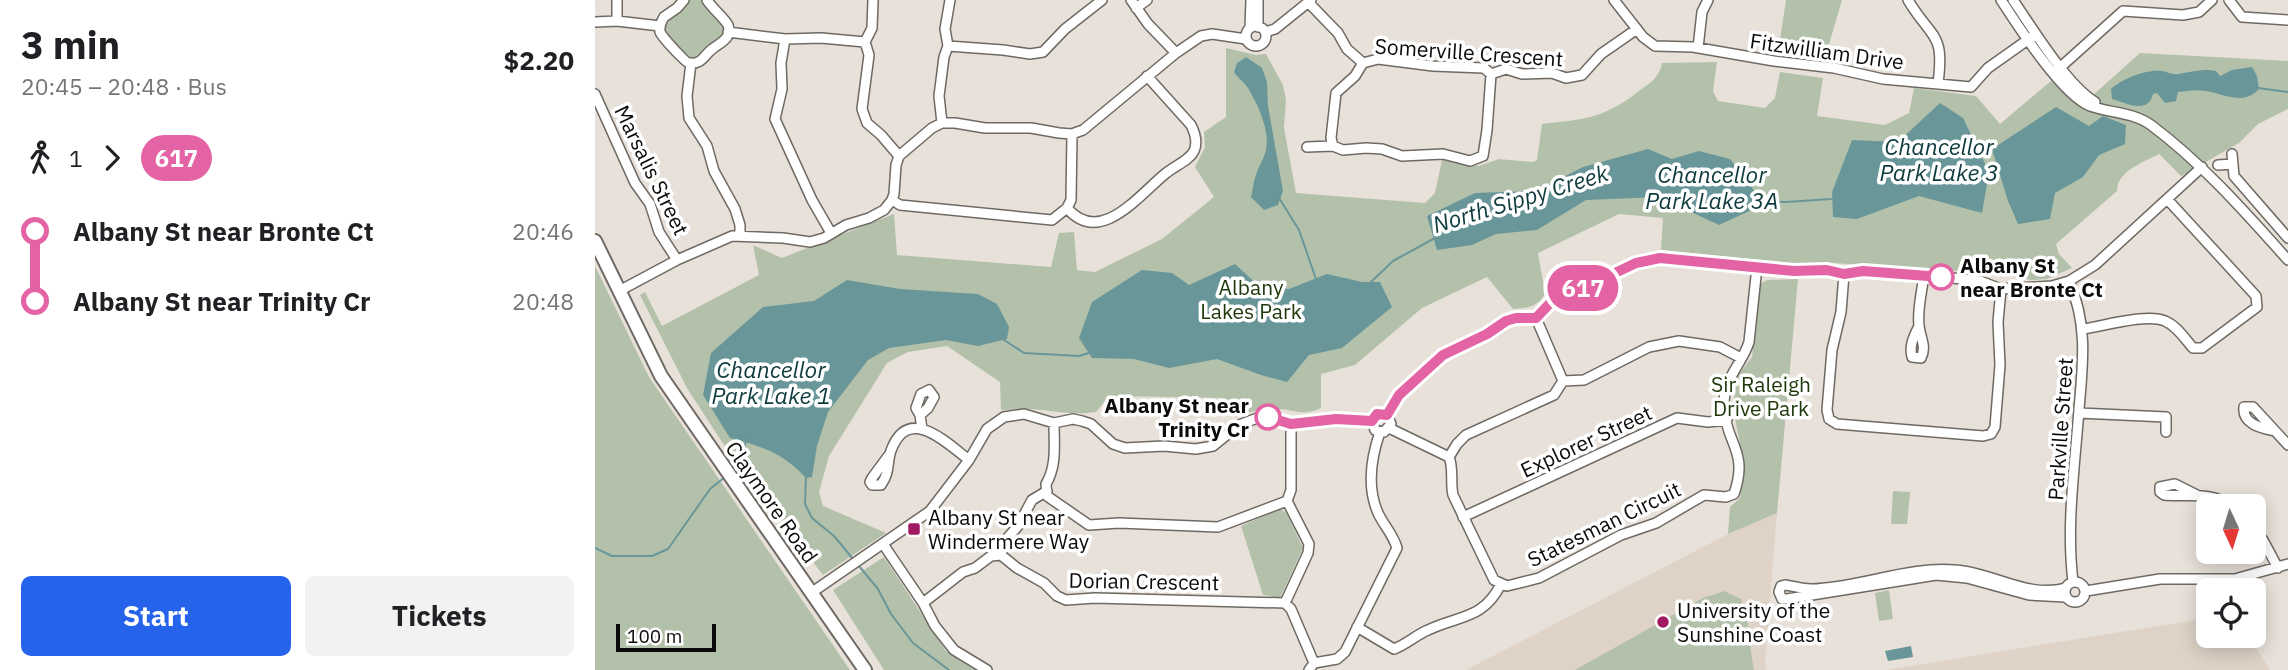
<!DOCTYPE html>
<html lang="en">
<head>
<meta charset="utf-8">
<style>
	body { margin:0; font-family:"IBM Plex Sans",sans-serif; background:#f2f2f2; color:#202124; height:100vh; display:flex; flex-direction:column; font-size:26px; white-space:nowrap }
	* { box-sizing:border-box; margin:0 }
	p { font-size:23px; color:#757577 }
	.icon { flex:none; width:38px; height:38px; fill:none; stroke:currentColor; stroke-width:2; stroke-linecap:round; stroke-linejoin:round }
	.map { position:relative; flex:1; overflow:hidden }
	.drawer { display:flex; flex-direction:column; background:#fff; width:595px }
	.drawer>* { flex:none }
	.badge { padding:0 14px; border-radius:23px; font-size:24px; line-height:46px }
	.needle { width:46px; rotate:176deg }
	.controls { position:absolute; left:1601px; top:494px; display:grid; gap:14px }
	.controls a { display:grid; place-items:center; width:70px; height:70px; border-radius:10px; background:#fff; box-shadow:0 4px 18px #0003; font-size:35px }
	.scale { position:absolute; left:21px; bottom:18px; width:100px; box-sizing:border-box; padding-left:7px; border:4px solid #0d0b09; border-top:0; font-size:19px; line-height:24px; white-space:nowrap; color:#0d0b09; -webkit-text-stroke:5px #fff; paint-order:stroke }
	.map>.badge { position:absolute; translate:-50% -50%; box-shadow:0 0 0 4px #fff }
	.legs { display:flex; align-items:center; gap:10px; height:77px; padding:0 21px; font-size:23px }
	.legs p { margin-inline-start:auto }
	.summary { display:flex; align-items:center; justify-content:space-between; height:119px; padding:0 21px }
	h1 { font-size:38px; font-weight:800; line-height:52px }
	.button { display:flex; gap:14px; margin-top:auto; padding:14px 21px }
	.button a { flex:1; height:80px; border-radius:10px; background:#2563eb; color:#fff; font-size:28px; font-weight:800; line-height:80px; text-align:center }
	.button a+a { background:#f2f2f2; color:#202124 }
	ul { padding:0 21px; list-style:none }
	li { display:flex; align-items:center; gap:24px; height:70px; font-size:26px }
	li i { display:grid; place-items:center; width:10px; height:100%; margin:0 9px; background:currentColor }
	li i::after { content:''; width:18px; height:18px; margin:-9px; border:5px solid; border-radius:50%; background:#fff }
	li p { margin-inline-start:auto }
	li:first-child i { background:linear-gradient(#0000 50%,currentColor 0) }
	li:last-child i { background:linear-gradient(currentColor 50%,#0000 0) }
	main { display:flex; flex:1; min-height:0 }
	.map>svg:first-child { display:block }
</style>
</head>
<body>
<main>
<section class="drawer">
<div class="summary"><div><h1>3 min</h1><p>20:45 – 20:48 · Bus</p></div><b>$2.20</b></div>
<div class="legs"><svg class="icon" aria-label="walk" viewBox="0 0 24 24"><circle cx="13" cy="4" r="2"/><path d="M13 8l-2 6 4 7M11 14l-3 7M7 12l3-4h3l4 4"/></svg>1<svg class="icon" aria-label="forward" viewBox="0 0 24 24"><path d="M9 5l7 7-7 7"/></svg><b class="badge" style="background:#e463a4;color:#fff">617</b></div>
<ul>
<li><i style="color:#e463a4"></i><b>Albany St near Bronte Ct</b><p>20:46</p></li>
<li><i style="color:#e463a4"></i><b>Albany St near Trinity Cr</b><p>20:48</p></li>
</ul>
<div class="button"><a>Start</a><a>Tickets</a></div>
</section>
<div class="map">
<svg width="1693" height="670" viewBox="0 0 1693 670">
	<rect width="100%" height="100%" fill="#e8e1da"/>
	<!-- built -->
	<path fill="#dfd3c7" d="M1182,513L1170,662L1171,670H871L1133,534Z
		M1613,618L1614,635H1653L1675,670H1290Z"/>
	<!-- green -->
	<path fill="#b3c1ab" d="M94,0H108L130,28L129,36L100,60L88,56L83,46L69,32L70,22Z
		M1191,0H1247L1230,58L1183,53Z
		M631,48L661,55L671,54L688,85L691,100L689,128L701,193L830,203L840,193L847,160L884,166L904,159L938,162L942,160L947,124C990,119 1008,119 1044,91C1056,82 1064,78 1067,63L1122,62L1118,91L1123,101L1170,108L1180,98L1185,72L1228,78L1222,116L1290,125L1314,113L1319,88L1381,96L1405,124L1456,81L1487,105L1545,53L1693,61V109L1663,124L1644,143L1586,176L1564,154C1549,162 1522,171 1522,191L1461,244L1464,254L1477,268L1452,279L1436,280L1407,274L1303,267L1237,263L1213,265L1066,250L1068,218L1024,214L943,253L950,294C942,307 933,308 918,309L892,277L827,308L760,365L726,374V408C709,417 699,409 681,409C667,408 654,412 641,417L627,398L514,396L501,412C477,416 457,410 434,409C425,409 415,410 406,410L405,382L352,346L313,352L292,363L234,456L224,492L228,506L291,533L228,575L127,442L92,388L45,295L50,292L67,326L164,275L158,245L187,258L299,214L302,255L456,267L464,233L479,232L482,270L500,272L567,239L619,197L600,167L610,147L609,132L631,117Z
		M0,266L54,377L255,670H0Z
		M1203,279L1182,513L1133,534L1135,507L1145,498L1149,463L1138,409L1141,378L1157,357L1165,284L1172,280Z
		M1298,491L1315,492L1312,524H1296Z
		M684,509L691,512L708,548L685,598L668,595L646,526Z
		M289,557L351,651L381,670H289L238,590Z
		M1294,590L1298,619L1284,621L1280,593Z
		M1129,591L1146,599C1155,622 1154,646 1159,670H980L1108,598Z"/>
	<!-- water -->
	<path fill="#699699" d="M651,57L667,68L672,82L673,106L688,191L683,205L669,210L656,197C658,190 658,182 661,175C663,167 669,159 671,150C675,130 663,105 653,88C650,83 643,78 639,72L642,63Z
		M1657,67L1662,76L1664,89C1649,106 1629,94 1611,91C1602,89 1592,91 1583,92L1581,101L1570,103L1562,93L1558,94C1553,115 1531,103 1517,99L1516,89C1527,79 1551,69 1567,71C1573,72 1577,75 1583,74C1596,72 1608,68 1621,71L1625,76L1637,70Z
		M1345,103L1368,118L1394,172L1387,213L1324,196L1262,219L1238,217L1237,192L1257,140L1303,142Z
		M1461,107L1494,126L1508,116L1531,125L1530,144L1504,155L1488,177L1460,193L1455,219L1423,224L1413,201L1397,149Z
		M1053,149L1077,159L1104,151L1135,159L1161,193L1163,207L1124,225L1064,197L991,200L942,230L901,234L877,245L842,250L832,216L880,193L941,191L988,167Z
		M640,264L665,287L694,289L732,274L767,282H785L797,307L747,348L714,355L692,382L666,375L622,359L574,368L539,359L497,358L484,338L497,302L547,270L577,273L594,285Z
		M252,280L305,289L383,294L402,304L414,327L412,339L383,346L351,340L294,348L273,360L233,412L222,446L217,477L211,478C187,452 168,447 135,438L108,395L116,353L168,307L219,301Z
		M1316,646L1318,657L1293,661L1290,651Z"/>
	<g fill="none" stroke-linecap="round" stroke-linejoin="round">
		<!-- stream -->
		<path stroke="#699699" stroke-width="2" d="M1663,88L1693,92
			M1392,170L1404,169
			M684,198L704,230L721,279
			M1162,201L1191,202L1236,199
			M776,282L798,261L840,238
			M406,338L429,353L484,356L494,353
			M137,472L146,463L151,440
			M211,475L210,504L217,518L239,536L258,559
			M0,548L17,556H57L73,549L115,489L130,477
			M264,566L283,589L296,614L318,643L354,670"/>
		<defs>
			<path id="minor" d="M89,0L82,8L69,17C66,22 64,26 65,32C67,37 90,62 94,63C106,65 109,56 116,50C124,43 138,39 133,25C130,19 117,8 112,0
				M278,0L277,28L270,42L274,55L267,109L272,123L286,135L304,156
				M536,0L553,24L581,53
				M663,0V27
				M1019,0L1048,37L1060,46L1098,47L1179,61L1239,68L1288,79L1376,87L1393,68L1441,34
				M1313,0C1336,39 1350,31 1343,83
				M1406,0C1423,26 1467,95 1495,106C1515,113 1538,112 1556,125C1608,164 1650,212 1693,260
				M1418,0C1438,29 1471,84 1500,102
				M1634,0L1647,17L1693,20
				M713,2L743,33L752,49L768,63
				M541,8L552,0
				M22,21V0
				M0,22L22,21L65,26
				M651 36a10 10 0 1 1 20 0a10 10 0 1 1-20 0Z
				M655,28L656,0
				M133,32L190,39L226,38L270,42
				M670,32L680,29L716,0
				M190,39L186,63L187,89L180,119L217,200L236,233
				M353,46L408,50L435,54L448,52L470,29L507,0
				M1103,48L1107,12L1113,0
				M96,63L92,96L94,118L112,146L119,171L140,209L145,225V235
				M768,63L760,76L741,93L736,138L738,146L748,150L771,148L787,149L807,156L848,154L875,161L888,156L892,130L896,74
				M768,63L783,59L838,66L889,68L896,74
				M1459,73L1528,11L1588,15L1604,12L1617,0
				M896,74L911,69L927,74L957,73L971,78L987,75L1006,54L1042,29
				M0,94L40,183L55,204L64,232L82,260
				M347,123L344,96L349,57L353,46L350,29L355,0
				M712,147L738,146
				M1637,154L1639,176L1693,238
				M1623,165L1637,164
				M297,200L305,205L457,220L472,208L476,200L477,134
				M472,208C505,247 544,195 570,174C579,166 594,161 599,151C603,142 600,133 596,125L552,76
				M1249,274L1246,312L1237,350L1232,410L1234,419L1242,424L1388,436L1396,434L1400,427L1405,365L1403,322L1406,289
				M1474,281C1493,324 1488,363 1484,409C1480,466 1471,524 1478,582
				M24,291L82,260L137,236L188,238L215,242L229,238L251,225L274,218L289,210L297,200L299,194L301,165L304,156L337,128L347,123H360L390,128H436L464,133L477,134L488,130L581,53L606,36L617,34L651,39
				M941,318L968,381
				M1324,326C1319,336 1314,345 1317,357L1326,358C1332,346 1325,338 1324,325C1322,310 1327,291 1329,275
				M1488,329C1508,326 1553,313 1570,321C1582,326 1590,339 1598,348H1607L1662,307L1661,296L1572,199
				M1146,358L1125,347L1084,341L1054,347L989,380L968,381L959,395L871,435L862,444L854,457C859,469 855,482 858,495L899,580L912,586L944,578L1026,535L1061,523L1109,495L1131,497L1139,494C1154,451 1131,444 1129,408C1127,379 1147,365 1154,342L1162,267
				M1484,413L1571,417V432
				M325,415L333,408L339,397L334,390L326,394L321,408L325,415L327,429
				M792,415L804,395L848,355L893,334L911,321L921,318H941L960,298L977,293L1041,263L1065,258L1199,270H1232L1249,274L1268,271L1321,274L1385,281L1406,289L1457,286L1474,281L1500,265L1607,167
				M777,421L780,430L789,432L796,424L792,415
				M459,423C459,444 462,466 451,484L452,496L494,525L524,523L623,527L692,501L696,490V423
				M794,428L854,457
				M1680,431C1666,428 1647,424 1649,407H1658L1693,445
				M294,455L277,478L275,482L277,485H286C296,471 291,462 297,448C315,405 353,444 374,460
				M1602,495L1580,484L1565,487V492L1569,495C1591,497 1617,491 1636,506
				M868,517L1082,418L1113,422L1132,420
				M1659,529L1668,540L1683,568
				M288,544L328,603L340,626L359,650L392,670
				M406,555L409,542L423,526L437,500L452,491
				M1470 592a10 10 0 1 1 20 0a10 10 0 1 1-20 0Z
				M1471,588C1433,599 1397,572 1360,570C1312,566 1264,588 1216,589C1207,589 1198,586 1190,585L1186,586L1184,592L1187,599H1192L1341,575L1372,578L1434,595L1471,597
				M1491,591L1565,579H1640L1693,564
				M216,593L335,511L374,460L392,429L409,417L429,414L459,423L478,419L487,421L496,424L518,444L530,448L569,446L601,449L618,446L644,425L665,417L696,423L741,419L777,421
				M328,603L368,572L380,568L396,556L406,555L422,568L449,583L462,596L471,600L500,598L690,603L696,609L719,663
				M690,603L713,553L714,544L692,501
				M762,627L799,649C812,644 821,635 833,630C864,615 888,620 906,584
				M714,670L719,663L742,659L750,652L802,548C798,534 789,526 783,513C772,488 776,458 785,432"/>
			<path id="major" d="M0,241L66,376L270,670"/>
		</defs>
		<!-- minor casing -->
		<use href="#minor" stroke="#6f6963" stroke-width="12"/>
		<!-- major casing -->
		<use href="#major" stroke="#6f6963" stroke-width="16"/>
		<!-- minor -->
		<use href="#minor" stroke="#fff" stroke-width="9"/>
		<!-- major -->
		<use href="#major" stroke="#fff" stroke-width="12"/>
	</g>
	<g fill="none" stroke-linecap="round" stroke-linejoin="round">
		<defs>
			<path id="line-1" d="M673,417L696,424L741,419L777,421L782,414L792,415L804,395L848,355L892,334L911,321L921,318H941L960,298L980,292L1041,263L1065,258L1199,271L1232,270L1249,274L1268,271L1346,277"/>
		</defs>
		<!-- line-1 casing -->
		<use href="#line-1" stroke="#fff" stroke-width="16"/>
		<!-- line-1 -->
		<use href="#line-1" stroke="#e463a4" stroke-width="10"/>
	</g>
	<!-- markers -->
	<g fill="#fff" stroke="#e463a4" stroke-width="3.5">
		<circle cx="1346" cy="277" r="12"/>
		<circle cx="673" cy="417" r="12"/>
	</g>
	<g fill="#a11863" stroke="#fff" stroke-width="2.5">
		<rect x="312" y="522" width="14" height="14" rx="3.5"/>
		<circle cx="1068" cy="622" r="7"/>
	</g>
	<g text-anchor="middle" dominant-baseline="central" stroke-width="7" stroke-linejoin="round" paint-order="stroke">
		<!-- street labels -->
		<g font-size="21" fill="#0d0b09" stroke="#fff">
			<text transform="translate(1232 51) rotate(8)">Fitzwilliam Drive</text>
			<text transform="translate(874 52) rotate(4)">Somerville Crescent</text>
			<text transform="translate(57 170) rotate(64)">Marsalis Street</text>
			<text transform="translate(1465 429) rotate(-86)">Parkville Street</text>
			<text transform="translate(991 441) rotate(-25)">Explorer Street</text>
			<text transform="translate(177 502) rotate(55)">Claymore Road</text>
			<text transform="translate(1009 524) rotate(-26)">Statesman Circuit</text>
			<text transform="translate(549 581) rotate(1)">Dorian Crescent</text>
		</g>
		<!-- stop labels -->
		<g font-size="21" font-weight="bold" fill="#0d0b09" stroke="#fff" text-anchor="start">
			<text x="1365" y="265">Albany St<tspan x="1365" dy="24">near Bronte Ct</tspan></text>
			<text x="654" y="405" text-anchor="end">Albany St near<tspan x="654" dy="24">Trinity Cr</tspan></text>
		</g>
		<!-- park labels -->
		<g font-size="21" fill="#1e3809" stroke="#fff">
			<text x="656" y="287">Albany<tspan x="656" dy="24">Lakes Park</tspan></text>
			<text x="1166" y="384">Sir Raleigh<tspan x="1166" dy="24">Drive Park</tspan></text>
		</g>
		<!-- poi labels -->
		<g font-size="21" fill="#0d0b09" stroke="#fff" text-anchor="start">
			<text x="333" y="517">Albany St near<tspan x="333" dy="24">Windermere Way</tspan></text>
			<text x="1082" y="610">University of the<tspan x="1082" dy="24">Sunshine Coast</tspan></text>
		</g>
		<!-- water labels -->
		<g font-size="23" font-style="italic" fill="#0d3a3d" stroke="#fff">
			<text x="1344" y="146">Chancellor<tspan x="1344" dy="26">Park Lake 3</tspan></text>
			<text x="1117" y="174">Chancellor<tspan x="1117" dy="26">Park Lake 3A</tspan></text>
			<text transform="translate(925 198) rotate(-17)">North Sippy Creek</text>
			<text x="176" y="369">Chancellor<tspan x="176" dy="26">Park Lake 1</tspan></text>
		</g>
	</g>
</svg>
<div class="controls">
<a><svg class="needle" viewBox="-14 -14 28 28"><path d="M0-13l5 13h-10z" fill="#e53935"/><path d="M0 13l5-13h-10z" fill="#757577"/></svg></a>
<a><svg class="icon" aria-label="locate" viewBox="0 0 24 24"><circle cx="12" cy="12" r="6"/><path d="M12 2v4M12 18v4M2 12h4M18 12h4"/></svg></a>
</div>
<div class="scale">100 m</div>
<b class="badge" style="left:988px;top:288px;background:#e463a4;color:#fff">617</b>
</div>
</main>
</body>
</html>
